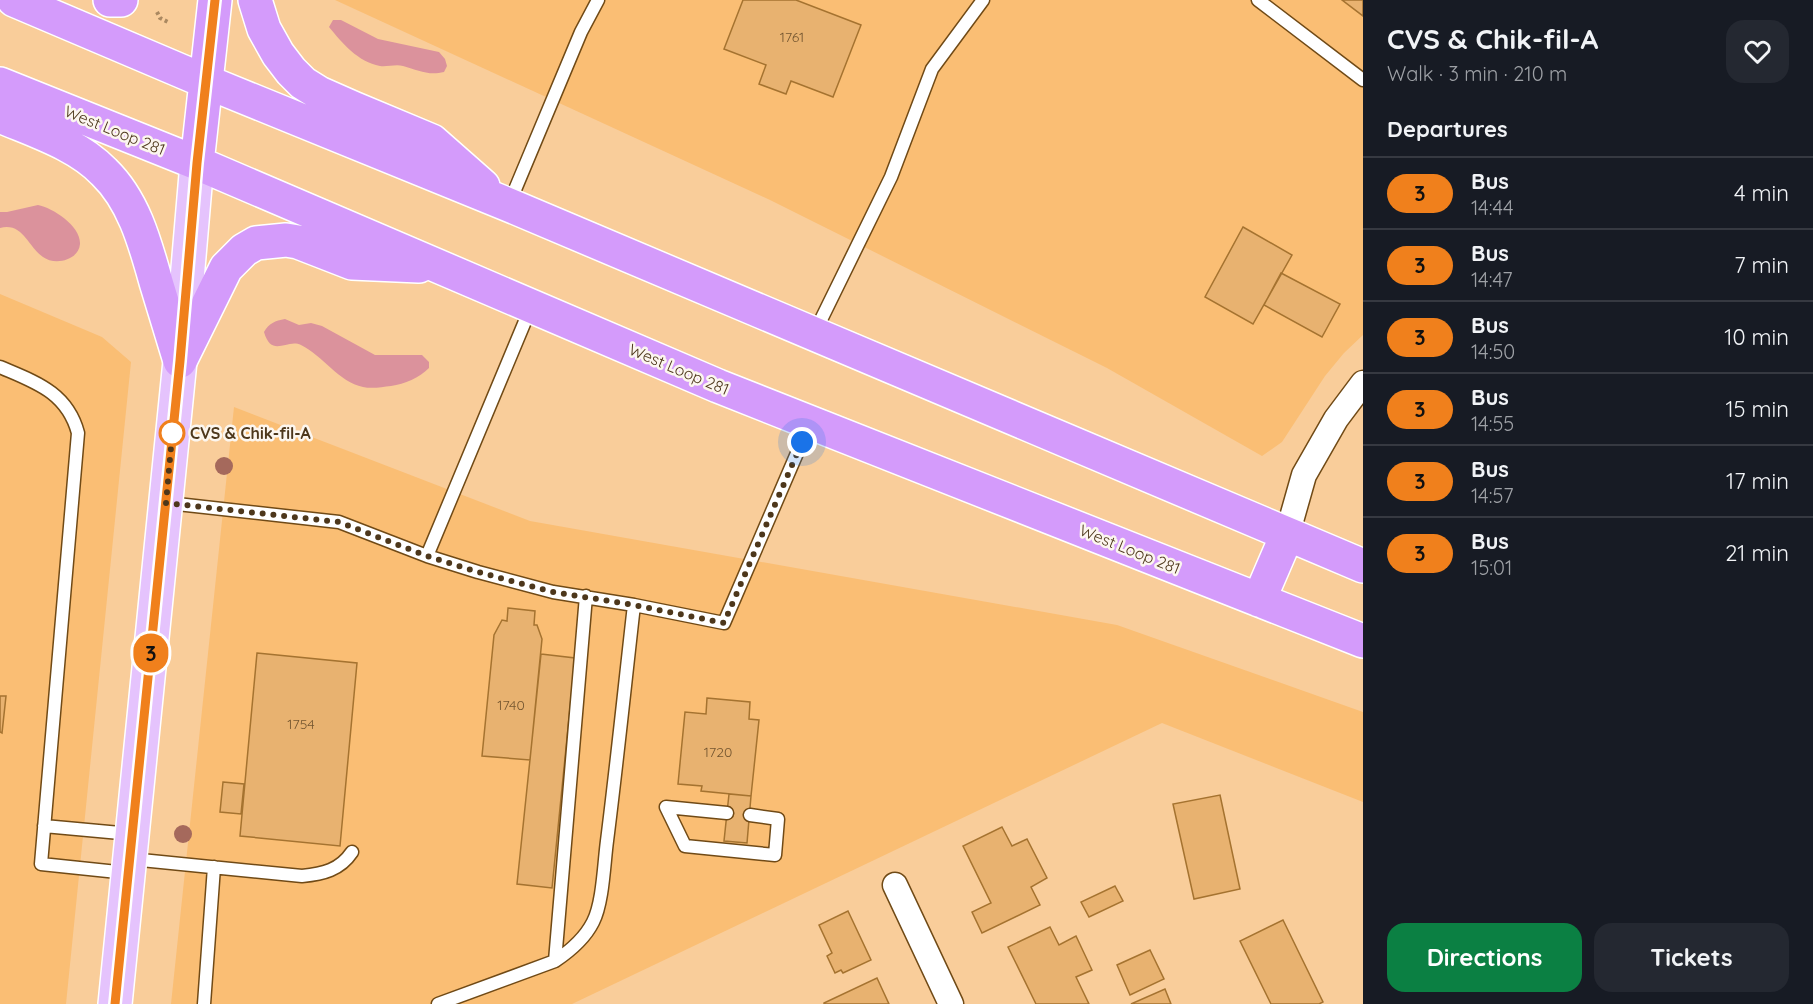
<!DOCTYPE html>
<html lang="en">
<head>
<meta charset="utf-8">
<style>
	body { margin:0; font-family:Quicksand,sans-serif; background:#242831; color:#f1f3f6; height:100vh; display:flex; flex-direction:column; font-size:22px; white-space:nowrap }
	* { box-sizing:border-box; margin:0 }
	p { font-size:20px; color:#9ea1a6 }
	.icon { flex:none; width:33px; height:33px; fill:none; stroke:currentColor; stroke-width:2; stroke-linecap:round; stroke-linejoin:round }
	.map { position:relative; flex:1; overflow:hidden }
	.drawer { display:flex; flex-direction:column; background:#171b24; width:450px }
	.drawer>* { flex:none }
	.badge { padding:0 12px; border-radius:20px; font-size:21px; line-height:39px }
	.you { position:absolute; width:30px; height:30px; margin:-15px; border:4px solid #fff; border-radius:50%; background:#1a73e8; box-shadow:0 0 0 9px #1a73e833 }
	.map>.badge { position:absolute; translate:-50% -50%; box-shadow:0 0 0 3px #fff }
	h2 { padding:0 24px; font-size:22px; line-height:54px }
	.round { display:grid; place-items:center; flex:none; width:63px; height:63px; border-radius:18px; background:#242831 }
	.head { display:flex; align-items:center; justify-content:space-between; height:102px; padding:0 24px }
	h1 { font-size:28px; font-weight:700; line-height:45px }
	.primary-button { display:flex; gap:12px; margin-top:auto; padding:12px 24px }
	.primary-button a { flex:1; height:69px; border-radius:18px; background:#0b8043; color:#fff; font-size:24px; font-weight:700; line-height:69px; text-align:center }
	.primary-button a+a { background:#242831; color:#f1f3f6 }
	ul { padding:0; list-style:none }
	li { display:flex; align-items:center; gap:18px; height:72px; padding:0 24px; border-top:2px solid #363941 }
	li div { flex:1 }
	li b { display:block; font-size:22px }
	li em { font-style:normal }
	li .badge { min-width:66px; font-weight:700; text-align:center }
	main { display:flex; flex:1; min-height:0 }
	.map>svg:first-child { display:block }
</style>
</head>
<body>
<main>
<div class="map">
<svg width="1363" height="1004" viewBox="0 0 1363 1004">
	<rect width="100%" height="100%" fill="#f9cd9a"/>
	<!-- built -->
	<path fill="#fabe74" d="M335,0H1363V335L1344,353L1325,376L1282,442L1262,456L1107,368L770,200Z
		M0,294L102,337L131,362L66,1004H0Z
		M234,407L530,521L1117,625L1363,712V802L1162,723L572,1004H171Z"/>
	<!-- green -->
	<path fill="#db929c" d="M333,20H341L378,39L439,52L445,59L447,66L444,72C428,76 418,70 403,66C396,64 387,67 380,66C358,62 342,43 329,27Z
		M38,205C53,208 81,226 80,244C79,260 55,266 43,257C28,247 23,222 0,228V212H7Z
		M285,319L299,325L311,323L322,326L375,355H422L429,362V368C419,378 405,384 391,386C382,387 372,389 363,387C339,382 323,356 301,345C287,338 272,359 264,332C269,323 275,321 285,319Z"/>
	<!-- building -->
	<path fill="#e8b270" stroke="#a57330" stroke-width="1.5" d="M743,0H796L861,25L833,97L791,81L786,94L759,84L766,65L724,49Z
		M1342,0H1363V16Z
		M1243,227L1292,255L1253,324L1205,297Z
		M1281,273L1340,304L1322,337L1264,305Z
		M508,608L535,611L534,625H537L542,639L530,760L482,756L494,635L502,620L507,621Z
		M257,653L357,663L340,846L240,836Z
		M541,654L575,658L552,888L517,884Z
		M0,696H6L2,733L0,732Z
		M707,698L750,702L749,719L759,720L751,796L701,791L702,786L678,784L685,712L706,714Z
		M223,782L244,784L241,814L220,812Z
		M729,794L751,796L747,843L724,841Z
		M1220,795L1240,889L1194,899L1173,804Z
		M1002,827L1012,846L1027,839L1047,878L1031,887L1040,905L982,933L972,912L991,903L963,846Z
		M1115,886L1123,901L1089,917L1081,902Z
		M848,911L871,960L843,973L841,970L835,973L827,956L832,953L819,925Z
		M1283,920L1323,1002L1319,1004H1271L1240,941Z
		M1050,927L1059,945L1076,936L1092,970L1076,977L1089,1004H1036L1008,947Z
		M1150,950L1164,979L1130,995L1117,965Z
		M877,978L889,1004H824V1003Z
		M1165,989L1171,1004H1131Z"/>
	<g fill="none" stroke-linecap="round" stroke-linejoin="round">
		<defs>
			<path id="lane" d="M1258,0L1363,80
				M509,204L581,32L598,0
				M815,332L891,177L932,69L983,0
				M0,367C35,382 67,392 78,433L41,864L127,873
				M168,503L339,522L427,556L478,572L553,592L634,605L724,623L810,423
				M427,556L531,307
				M666,807L685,846L775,855L778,819L750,815
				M666,807L727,813
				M44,826L131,834
				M131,859L302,876C323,874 340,870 352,852
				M555,961L586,596
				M204,1004L214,867
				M438,1004L555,961C570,951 585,938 593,922C603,903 604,863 607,841C617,762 625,684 634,605"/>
			<path id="street" d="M1287,535L1304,475L1336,419L1363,383
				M895,885L951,1004"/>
			<path id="primary" d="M115,1004L180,361L197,163"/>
			<path id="highway" d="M14,0L207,82L509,205L1363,566
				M110,0H121
				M255,0L264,29L278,54L291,71L303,83L319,93L353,108L432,141L483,186
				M0,84L197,163L718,386L1363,641
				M0,116C35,131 77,144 104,172C134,201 145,243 156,282C164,308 172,335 180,361
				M197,163L215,0
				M180,361L226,268L244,250L256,243L286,240L298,242L352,263L419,266
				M1259,600L1287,535"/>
		</defs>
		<!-- lane casing -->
		<use href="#lane" stroke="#704a16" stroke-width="15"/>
		<!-- street casing -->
		<use href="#street" stroke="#704a16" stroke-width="27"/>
		<!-- primary casing -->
		<use href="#primary" stroke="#fff" stroke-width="36"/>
		<!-- highway casing -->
		<use href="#highway" stroke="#fff" stroke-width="36"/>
		<!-- path -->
		<path stroke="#aa8860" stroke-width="4" stroke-dasharray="3 3" stroke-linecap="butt" d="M157,12L160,18L168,22"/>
		<!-- lane -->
		<use href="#lane" stroke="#fff" stroke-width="12"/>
		<!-- street -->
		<use href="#street" stroke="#fff" stroke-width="24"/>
		<!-- primary -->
		<use href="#primary" stroke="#e5c3fd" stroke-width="33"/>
		<!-- highway -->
		<use href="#highway" stroke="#d49bfb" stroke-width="33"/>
	</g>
	<!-- trees -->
	<g fill="#a5695c">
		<circle cx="224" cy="466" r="9"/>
		<circle cx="183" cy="834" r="9"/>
	</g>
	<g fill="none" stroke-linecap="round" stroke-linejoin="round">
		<defs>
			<path id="line" d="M115,1004L180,361L197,163L215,0"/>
		</defs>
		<!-- line casing -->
		<use href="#line" stroke="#fff" stroke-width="14"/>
		<!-- line -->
		<use href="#line" stroke="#f0801c" stroke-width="9"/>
		<!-- walk -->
		<path stroke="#4d371b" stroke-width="6" stroke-dasharray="0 10.8" d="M172,433L173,425L166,503L339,522L427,556L478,572L553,592L634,605L724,623L802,442"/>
	</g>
	<!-- markers -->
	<circle fill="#fff" stroke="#f0801c" stroke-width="3" cx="172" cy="433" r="12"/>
	<g text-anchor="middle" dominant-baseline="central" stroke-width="5" stroke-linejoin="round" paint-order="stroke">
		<!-- number labels -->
		<g font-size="14" fill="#745630">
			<text x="792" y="37">1761</text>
			<text x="511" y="705">1740</text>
			<text x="301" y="724">1754</text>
			<text x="718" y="752">1720</text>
		</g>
		<!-- street labels -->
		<g font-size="16" fill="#4d371b" stroke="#fcf6ef">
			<text transform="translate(115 130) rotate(22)">West Loop 281</text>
			<text transform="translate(679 369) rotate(23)">West Loop 281</text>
			<text transform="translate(1130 549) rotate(22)">West Loop 281</text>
		</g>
		<!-- stop labels -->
		<g font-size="16" font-weight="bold" fill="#4d371b" stroke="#fcf6ef" text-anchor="start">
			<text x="190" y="433">CVS &amp; Chik-fil-A</text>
		</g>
	</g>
</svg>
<div class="you" style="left:802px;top:442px"></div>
<b class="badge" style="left:151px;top:653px;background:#f0801c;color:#111">3</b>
</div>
<section class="drawer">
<div class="head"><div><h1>CVS &amp; Chik-fil-A</h1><p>Walk · 3 min · 210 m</p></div><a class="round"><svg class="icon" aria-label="heart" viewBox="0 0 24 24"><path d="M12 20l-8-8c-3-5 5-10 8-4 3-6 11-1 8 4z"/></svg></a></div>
<h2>Departures</h2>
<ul>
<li><span class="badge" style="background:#f0801c;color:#111">3</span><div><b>Bus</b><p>14:44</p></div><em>4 min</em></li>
<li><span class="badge" style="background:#f0801c;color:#111">3</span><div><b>Bus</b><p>14:47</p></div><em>7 min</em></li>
<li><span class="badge" style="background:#f0801c;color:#111">3</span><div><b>Bus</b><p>14:50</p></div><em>10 min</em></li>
<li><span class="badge" style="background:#f0801c;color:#111">3</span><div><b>Bus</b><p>14:55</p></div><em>15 min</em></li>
<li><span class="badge" style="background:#f0801c;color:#111">3</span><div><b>Bus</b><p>14:57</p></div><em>17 min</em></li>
<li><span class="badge" style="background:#f0801c;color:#111">3</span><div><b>Bus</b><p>15:01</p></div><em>21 min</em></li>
</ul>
<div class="primary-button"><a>Directions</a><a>Tickets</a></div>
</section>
</main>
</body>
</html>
